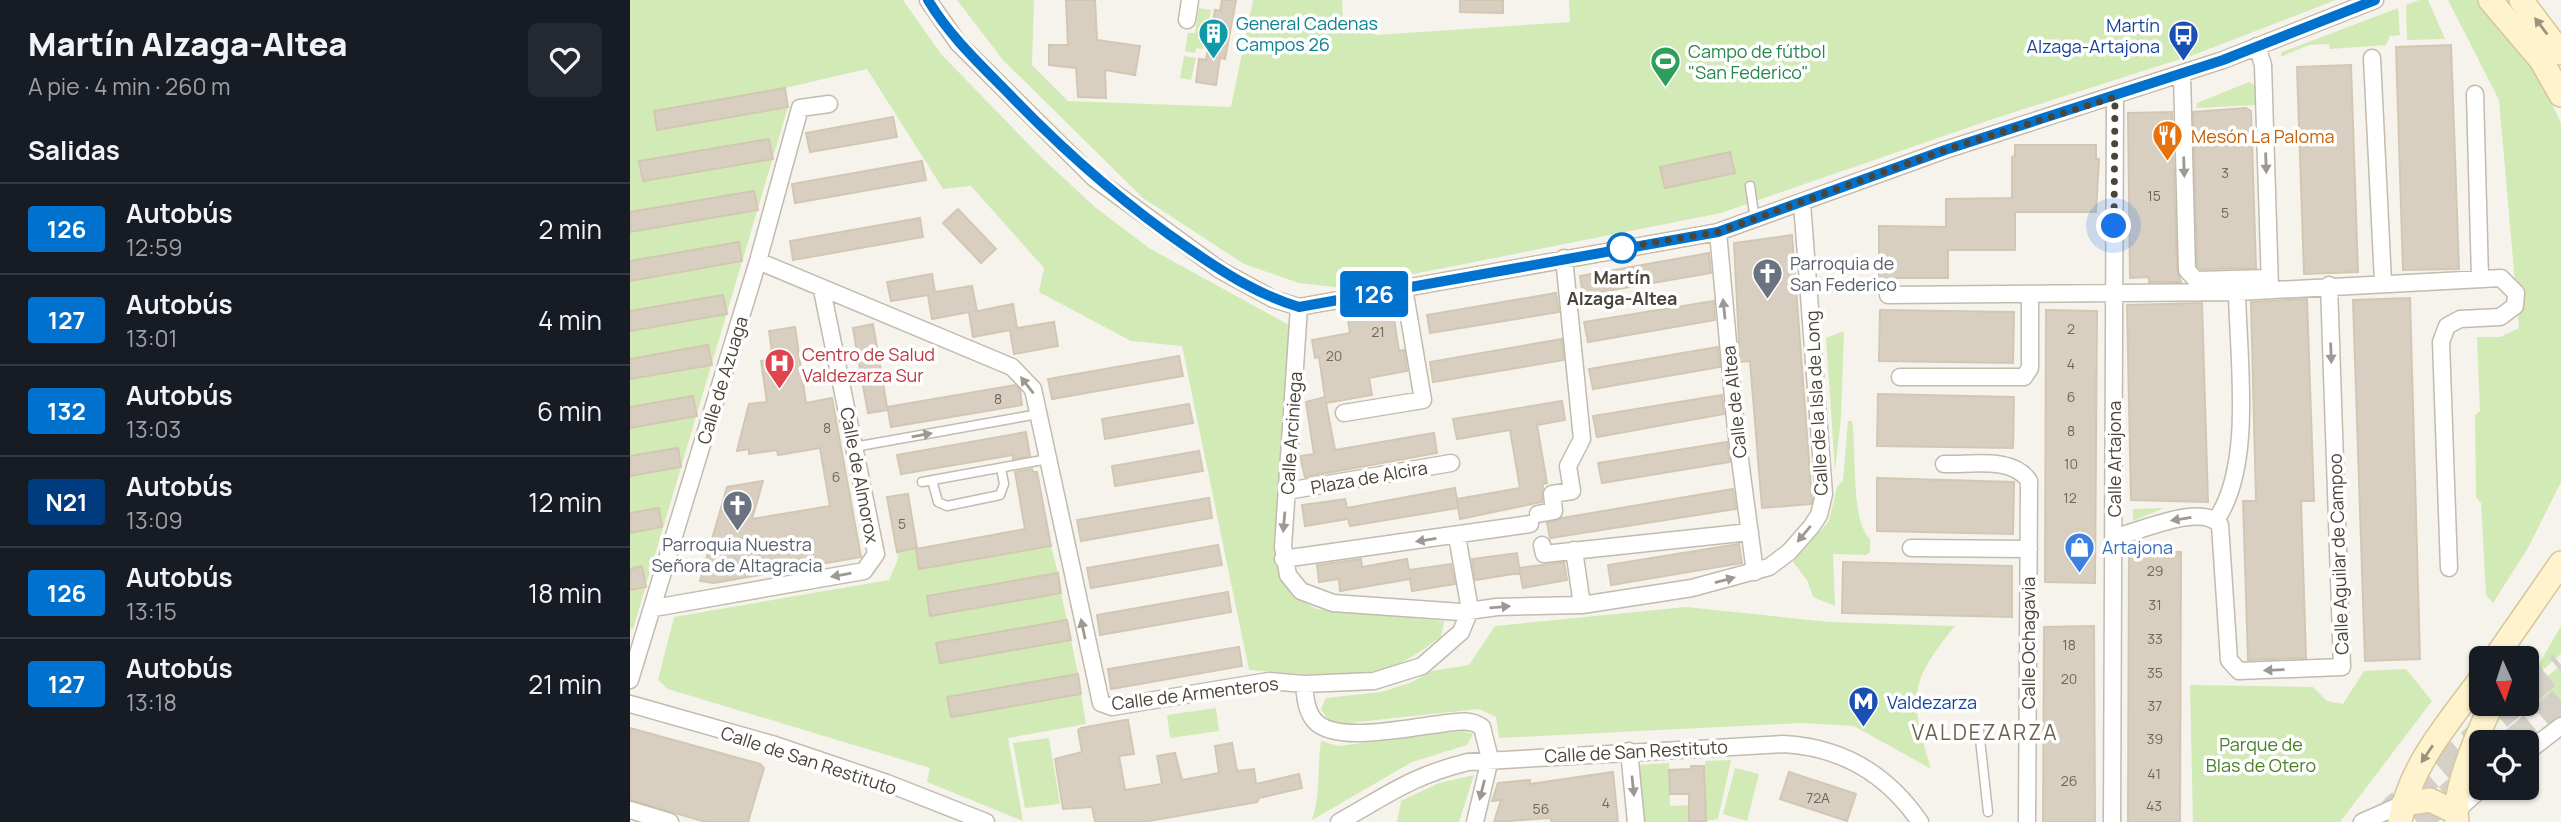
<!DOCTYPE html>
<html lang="es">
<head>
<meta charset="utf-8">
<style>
	body { margin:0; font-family:Manrope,sans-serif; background:#242831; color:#f1f3f6; height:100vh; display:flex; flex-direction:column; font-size:26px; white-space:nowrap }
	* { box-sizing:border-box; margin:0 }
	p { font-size:23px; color:#9ea1a6 }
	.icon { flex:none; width:38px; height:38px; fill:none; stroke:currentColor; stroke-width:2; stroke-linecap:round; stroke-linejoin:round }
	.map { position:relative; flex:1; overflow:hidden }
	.details { display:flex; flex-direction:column; background:#171b24; width:630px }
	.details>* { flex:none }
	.badge { padding:0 14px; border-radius:5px; font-size:24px; line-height:46px }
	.needle { width:46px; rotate:177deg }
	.fabs { position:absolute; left:1839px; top:646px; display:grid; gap:14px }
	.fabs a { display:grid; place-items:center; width:70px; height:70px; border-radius:10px; background:#171b24; box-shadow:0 2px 5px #0004; font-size:35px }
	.you { position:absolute; width:35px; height:35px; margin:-18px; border:5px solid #fff; border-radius:50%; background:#1a73e8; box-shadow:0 0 0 10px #1a73e833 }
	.map>.badge { position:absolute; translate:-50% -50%; box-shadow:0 0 0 4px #fff }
	h2 { padding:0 28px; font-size:26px; line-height:63px }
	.round { display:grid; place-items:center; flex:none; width:74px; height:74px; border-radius:10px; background:#242831 }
	.summary { display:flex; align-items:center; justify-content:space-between; height:119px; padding:0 28px }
	h1 { font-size:33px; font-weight:800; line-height:52px }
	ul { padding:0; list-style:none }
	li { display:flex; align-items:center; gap:21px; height:91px; padding:0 28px; border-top:2px solid #363941 }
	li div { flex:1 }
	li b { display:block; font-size:26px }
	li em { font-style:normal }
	li .badge { min-width:77px; font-weight:700; text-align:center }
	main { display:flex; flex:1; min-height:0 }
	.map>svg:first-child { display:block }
</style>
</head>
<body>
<main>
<section class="details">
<div class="summary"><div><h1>Martín Alzaga-Altea</h1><p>A pie · 4 min · 260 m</p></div><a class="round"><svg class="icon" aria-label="heart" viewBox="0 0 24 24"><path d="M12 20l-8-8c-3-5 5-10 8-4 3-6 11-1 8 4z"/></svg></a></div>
<h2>Salidas</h2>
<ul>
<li><span class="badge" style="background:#0072ce;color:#fff">126</span><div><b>Autobús</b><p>12:59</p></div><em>2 min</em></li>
<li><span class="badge" style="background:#0072ce;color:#fff">127</span><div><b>Autobús</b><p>13:01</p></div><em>4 min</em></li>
<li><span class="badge" style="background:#0072ce;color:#fff">132</span><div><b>Autobús</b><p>13:03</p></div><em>6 min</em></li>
<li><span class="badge" style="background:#003b80;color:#fff">N21</span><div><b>Autobús</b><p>13:09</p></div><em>12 min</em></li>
<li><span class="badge" style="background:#0072ce;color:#fff">126</span><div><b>Autobús</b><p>13:15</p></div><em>18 min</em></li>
<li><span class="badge" style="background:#0072ce;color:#fff">127</span><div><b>Autobús</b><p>13:18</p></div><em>21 min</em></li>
</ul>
</section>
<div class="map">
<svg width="1931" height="822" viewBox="0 0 1931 822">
	<rect width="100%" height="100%" fill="#f6f3ec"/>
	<!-- green -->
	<path fill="#d2eab5" d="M0,0H273L311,54L411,157L466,208L519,248L659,325L648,556L669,598L686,609L814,621L811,637C796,647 782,659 765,665C720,682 666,673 619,670L552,346L501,341L409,292L414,268L341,186L313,189L237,69L155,88L24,111L28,130L158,107L3,629L0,628Z
		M327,0H404L402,65L438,101L601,107L623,0H712L713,18L746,35L940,22L939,0H1706L1566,54L1363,119L1091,213L713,288L669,283L614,264L513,198L373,60Z
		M1789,0H1798L1815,39L1777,40L1776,5Z
		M1818,0H1848L1910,78L1931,123V482L1898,548L1863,603L1856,595L1851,503L1846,497L1845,415L1850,411L1847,337H1870L1889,328L1869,100Z
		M569,8L581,10L573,49L566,48L565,53L555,51L558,33H565Z
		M1768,8L1770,35L1760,36L1756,45L1700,49L1699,44L1679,45L1650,57L1652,52Z
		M554,56L566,58L561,80L550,78Z
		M1619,82L1626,86L1627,105L1566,108L1567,103Z
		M1214,331L1211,417L1205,471L1196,338Z
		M1218,421H1222C1227,448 1220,521 1240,539V552L1236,555L1203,554L1205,606L1183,597L1177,580L1163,562L1199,521L1207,487L1213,480Z
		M1534,508L1503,521V509Z
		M421,546L428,573L297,596L301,616L431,593L437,620L306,644L310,663L441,640L448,674L317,698L321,717L451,694L456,724L378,738L393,821L297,782L300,768L38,689L28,680L44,617L259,580L268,559L267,552L286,549L290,569Z
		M1056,607L1199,622L1325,626C1277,684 1280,699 1301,769L1224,726L1171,723L869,738L866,717L849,709L709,724L697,719L691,709L696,698L751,692L780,683L802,671L839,665L865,626Z
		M1931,626V654L1898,683Z
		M1931,665V702L1919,711L1907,714L1898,704L1899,691Z
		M1776,669L1802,701L1710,822H1563L1560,685L1683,687L1697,701L1713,704L1734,671Z
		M586,708L589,731L540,738L537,715Z
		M832,731L843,734L837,745L782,762L682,820C691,793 687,768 691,741L708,746Z
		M419,738L430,804L395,808L383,743Z
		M1101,760L1088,819L1076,821L1075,761Z
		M1039,763L1040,806L1058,805L1059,822H1015L1009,765Z
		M1105,768L1129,774L1117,821L1093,814Z
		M844,775L829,822H767L771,801L809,783Z"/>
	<!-- building -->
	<path fill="#d8cfc1" stroke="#d3c7b4" stroke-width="2" d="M436,0H465L467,40L510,46L505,75L475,70L476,98L448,97L446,68L419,65V45H438Z
		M592,0H606L595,59L590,58L586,85L566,82L569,59L576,60L585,10L590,11Z
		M830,0H873V13L830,12Z
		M1821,45L1829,269L1773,270L1766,47Z
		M1721,65L1728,272L1674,274L1667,67Z
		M155,88L158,107L27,130L24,111Z
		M1616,108L1621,111L1626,268L1571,269L1567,266L1563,112Z
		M1542,112L1547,270L1551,282H1519V277L1500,278L1498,113Z
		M263,117L267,137L180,152L176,133Z
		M139,139L143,159L13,181L9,161Z
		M1385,145H1466V159H1469L1466,212H1385V250H1318V278H1249V226L1316,227V199L1382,198V157L1385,156Z
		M1100,152L1105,173L1035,188L1030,167Z
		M292,161L296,180L165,203L162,184Z
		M124,191L128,210L0,232V212Z
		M328,209L366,249L351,263L313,223Z
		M290,218L293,237L163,260L160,241Z
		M1162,235L1182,501L1181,504L1132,508L1120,361L1110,362L1104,243Z
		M109,242L112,261L0,281V261Z
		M1079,253L1081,273L953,295L950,276Z
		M302,274L305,292L342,286L347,311L343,312L383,304L387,328L424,322L428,346L384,354L380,330L343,337L339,312L302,319L298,295L261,301L257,282Z
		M926,293L929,312L800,333L797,315Z
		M93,295L97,314L0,331V311Z
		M1780,298L1790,659L1735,661L1723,300Z
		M1677,299L1684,501H1671L1676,658L1618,660L1613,501H1626L1621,302Z
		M1084,301L1085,320L958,342L954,322Z
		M1572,303L1578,502L1501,500L1497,305Z
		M762,306L769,351L774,350L777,371L739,378L742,395L696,403L705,450L804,433L807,453L675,477L670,456L684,454L676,402L695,397L689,357L685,358L682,340L720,333L717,313Z
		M1250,310L1384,312L1383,363L1249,361Z
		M1416,310L1467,311L1465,583L1415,582Z
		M243,324L257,407L385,385L390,390L392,405L261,427L258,410L238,413L228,358L223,328Z
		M165,327L176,403L202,398L231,557L84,583L70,581L97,487L133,481L122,519L200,506L190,448L148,455L147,450L119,454V449L107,451L119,404L137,402L131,361L143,359L139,331Z
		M932,339L934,360L803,382L800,362Z
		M78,345L82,365L0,379V359Z
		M1088,347L1090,367L963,389L959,369Z
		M549,356L553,376L422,399L418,379Z
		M1248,394L1384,397L1383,448L1247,446Z
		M1092,395L1094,414L967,437L963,416Z
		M63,396L67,416L0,428V407Z
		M932,401L935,420L907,425L917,483L913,484L912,502L830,519L827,500L828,508L720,526L718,519L675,526L672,505L715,499L717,508L825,488L827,499L890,488L880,430L827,439L823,419Z
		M559,404L563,423L475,439L472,419Z
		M396,432L400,456L383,459V455L271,474L267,455Z
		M1097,442L1100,462L972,483L968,463Z
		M48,448L51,467L0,476V456Z
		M569,451L573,471L485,486L482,466Z
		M402,469L403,472H407L421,546L289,569L286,549L395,529L385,472Z
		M1247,478L1384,482L1383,534L1247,531Z
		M1103,489L1106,509L920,538L917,523L932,518Z
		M278,494L287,548L267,552L257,497Z
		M579,498L582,518L451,541L447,520Z
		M29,508L32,527L0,533V513Z
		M1109,544L1112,563L981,585L978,565Z
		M588,545L592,565L461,588L457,568Z
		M1499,552H1551L1550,822H1498Z
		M887,553L890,573L845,580L842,559Z
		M731,559L732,567L777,559L779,570L821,564L825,584L782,591L780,579L710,591L709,579L689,582L687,565Z
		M934,562L937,580L893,588L889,568Z
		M1213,562L1382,566V617L1212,613Z
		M12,566L16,587L0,590V569Z
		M428,573L431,593L300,616L297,596Z
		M598,592L601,612L470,635L467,615Z
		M437,620L441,640L310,663L306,643Z
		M1464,626L1465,822H1413L1414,627Z
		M609,647L612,666L481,689L478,669Z
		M448,674L451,694L321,717L317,697Z
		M495,720H498L504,754L489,756L495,790L532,784L527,756L545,753L552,780L589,773L585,746L602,743L607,771L624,769L626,784L669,774L672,788L629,798L627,802L513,822H465L462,807L433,809L425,759L452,752L448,730L451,728Z
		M0,728L130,764L134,768L118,822H76L0,800Z
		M1061,766H1074L1076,821L1059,822V794H1040L1039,770L1061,769Z
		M983,772L988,822H922L920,818L864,822L871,800L862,801L868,783L900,780V784Z
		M1159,772L1226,794L1217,821L1150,799Z"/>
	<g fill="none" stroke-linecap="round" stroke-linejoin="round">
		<!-- primary-tunnel -->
		<path stroke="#d4d0c8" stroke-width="26" stroke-dasharray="26 13" stroke-linecap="butt" d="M1897,692L1931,665
			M1882,742L1931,701
			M1754,822L1765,807L1884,704
			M1787,822L1852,768"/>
		<defs>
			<path id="lane" d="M1120,186L1125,220
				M224,447L408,414
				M302,480L308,502L317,506L370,495L374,484L371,468
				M292,482L418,459
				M1349,730L1358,812"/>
			<path id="street" d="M298,0L328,43L464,178L590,270L643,299L669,307L1088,232L1315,150L1593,60L1745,0
				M557,20L560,0
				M1627,46L1633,65L1640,288
				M1742,58L1753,282
				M1552,74L1557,270L1566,280L1639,278
				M1845,94L1850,278
				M1088,232L1106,430L1125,572
				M128,261L382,367L403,389L471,703L482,707L639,681L674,684L744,681L792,666L831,632L840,610L827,536
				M1258,295L1607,292L1871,278L1886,293L1885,306L1870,317L1830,319L1817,326L1811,342L1819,568
				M669,307L653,547L658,575L671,591L703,603L831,612L867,607L952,605L1062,588L1139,567L1159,552L1181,527L1189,515L1194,494L1172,203
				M1270,377H1394L1400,368V296
				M714,413L793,400L774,288
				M1314,464C1340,465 1383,456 1399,481L1397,822
				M657,491L821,463
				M908,514L924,511L922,494L942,491L938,466L952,439L934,258
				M1586,520C1624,465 1608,358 1607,292
				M1484,537C1510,532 1571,502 1590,525L1599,660L1609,671L1712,667L1699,285
				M912,545L914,554L1120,532
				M1281,548L1399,549
				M944,550L952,605
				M653,559L900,524
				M24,608L234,571L246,554L192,290
				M0,680L128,261L170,108L199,104
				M674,684C675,696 676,710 684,720C704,745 780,727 810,724C826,722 839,718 852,727L860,759L845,822
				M0,704L145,745L257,783L356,822
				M999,751L1006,822
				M1897,752L1931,726
				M0,810L40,822
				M1825,812L1852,788
				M709,822C758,795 781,776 838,762L1153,744C1211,747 1257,774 1290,822
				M1482,822L1485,97
				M1732,822L1773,804"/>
			<path id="secondary" d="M1860,0L1911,60L1931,95
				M1891,0L1931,53
				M1865,658L1931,563
				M1773,804L1800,800L1825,812
				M1770,822C1779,766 1819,722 1852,677
				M1827,822C1822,790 1848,733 1862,704"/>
		</defs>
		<!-- lane casing -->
		<use href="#lane" stroke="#c2bbae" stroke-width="11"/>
		<!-- street casing -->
		<use href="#street" stroke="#c2bbae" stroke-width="19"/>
		<!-- secondary casing -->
		<use href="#secondary" stroke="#d6c79b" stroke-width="26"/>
		<!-- lane -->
		<use href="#lane" stroke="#fff" stroke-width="8"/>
		<!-- street -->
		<use href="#street" stroke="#fff" stroke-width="16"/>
		<!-- secondary -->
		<use href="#secondary" stroke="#fff3cd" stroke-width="23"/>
	</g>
	<!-- one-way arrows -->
	<defs><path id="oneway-solid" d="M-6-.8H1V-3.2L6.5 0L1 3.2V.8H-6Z" transform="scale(1.75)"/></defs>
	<g fill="#9c937c">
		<use href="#oneway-solid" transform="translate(1911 26) rotate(-127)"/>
		<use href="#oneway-solid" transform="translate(1797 754) rotate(124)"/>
	</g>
	<g fill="#9c9892">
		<use href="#oneway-solid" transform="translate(1636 163) rotate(88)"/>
		<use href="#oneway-solid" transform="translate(1554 167) rotate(88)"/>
		<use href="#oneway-solid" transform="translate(1094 309) rotate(-96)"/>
		<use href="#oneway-solid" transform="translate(1701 353) rotate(88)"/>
		<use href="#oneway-solid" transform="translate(397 385) rotate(-128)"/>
		<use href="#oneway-solid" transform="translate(292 435) rotate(-10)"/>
		<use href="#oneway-solid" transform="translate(1551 519) rotate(171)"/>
		<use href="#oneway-solid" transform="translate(654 522) rotate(95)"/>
		<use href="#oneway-solid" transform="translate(1174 534) rotate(130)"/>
		<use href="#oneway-solid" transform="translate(796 540) rotate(171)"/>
		<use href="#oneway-solid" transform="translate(211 575) rotate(170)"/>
		<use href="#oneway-solid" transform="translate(1095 580) rotate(-15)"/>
		<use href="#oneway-solid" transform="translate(870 607) rotate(-5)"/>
		<use href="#oneway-solid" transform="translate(453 629) rotate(-102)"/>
		<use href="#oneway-solid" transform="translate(1644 670) rotate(178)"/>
		<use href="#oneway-solid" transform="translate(1003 786) rotate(84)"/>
		<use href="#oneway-solid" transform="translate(852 790) rotate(104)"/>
	</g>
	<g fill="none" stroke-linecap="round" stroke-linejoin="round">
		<defs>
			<path id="line" d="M298,0C320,37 352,66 382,97C438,155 495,205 561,250C596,274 629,295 669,307L1088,232L1315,150L1593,60L1745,0"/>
		</defs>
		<!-- line casing -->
		<use href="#line" stroke="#fff" stroke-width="16"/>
		<!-- line -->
		<use href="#line" stroke="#0072ce" stroke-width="10"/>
		<!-- walk -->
		<path stroke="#4b4439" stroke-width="7" stroke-dasharray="0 12.6" d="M992,248L984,249L1088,232L1315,150L1485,97L1484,226"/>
	</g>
	<!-- icons -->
	<defs>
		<symbol id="building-pin" viewBox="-11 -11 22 30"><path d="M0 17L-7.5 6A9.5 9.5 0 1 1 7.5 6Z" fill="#0f9aa8" stroke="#fff"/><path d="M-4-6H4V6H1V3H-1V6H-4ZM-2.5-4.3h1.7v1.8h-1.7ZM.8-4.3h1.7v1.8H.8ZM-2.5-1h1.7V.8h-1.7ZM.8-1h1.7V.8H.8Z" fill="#fff"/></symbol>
		<symbol id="bus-pin" viewBox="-11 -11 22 30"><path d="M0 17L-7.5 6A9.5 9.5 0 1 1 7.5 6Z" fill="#1a4fb4" stroke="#fff"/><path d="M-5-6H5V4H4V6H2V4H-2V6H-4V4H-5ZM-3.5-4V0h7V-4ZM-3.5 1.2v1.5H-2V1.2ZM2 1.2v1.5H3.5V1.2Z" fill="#fff"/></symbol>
		<symbol id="stadium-pin" viewBox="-11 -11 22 30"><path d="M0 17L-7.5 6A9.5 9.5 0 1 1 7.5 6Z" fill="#2e9e5b" stroke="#fff"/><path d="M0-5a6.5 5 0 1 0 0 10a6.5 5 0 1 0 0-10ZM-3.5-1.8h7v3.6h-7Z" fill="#fff"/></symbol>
		<symbol id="restaurant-pin" viewBox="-11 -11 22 30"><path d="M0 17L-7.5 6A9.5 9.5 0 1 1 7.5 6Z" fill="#e8710a" stroke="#fff"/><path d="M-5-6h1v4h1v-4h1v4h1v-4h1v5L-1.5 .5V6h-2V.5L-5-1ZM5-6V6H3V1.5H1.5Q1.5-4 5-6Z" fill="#fff"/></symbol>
		<symbol id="church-pin" viewBox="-11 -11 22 30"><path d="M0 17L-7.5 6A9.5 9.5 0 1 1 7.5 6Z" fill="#6b7280" stroke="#fff"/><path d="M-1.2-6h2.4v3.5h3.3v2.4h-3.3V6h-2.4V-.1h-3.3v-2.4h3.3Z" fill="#fff"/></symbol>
		<symbol id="hospital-pin" viewBox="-11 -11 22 30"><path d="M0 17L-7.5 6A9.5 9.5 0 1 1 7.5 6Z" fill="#e0444e" stroke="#fff"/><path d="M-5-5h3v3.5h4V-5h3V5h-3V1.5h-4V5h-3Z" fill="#fff"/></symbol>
		<symbol id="shop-pin" viewBox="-11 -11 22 30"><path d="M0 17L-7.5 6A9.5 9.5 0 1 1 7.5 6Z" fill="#3f7fe0" stroke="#fff"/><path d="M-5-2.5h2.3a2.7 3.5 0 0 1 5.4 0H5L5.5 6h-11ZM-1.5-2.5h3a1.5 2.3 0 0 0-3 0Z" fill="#fff"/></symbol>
		<symbol id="metro-pin" viewBox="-11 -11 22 30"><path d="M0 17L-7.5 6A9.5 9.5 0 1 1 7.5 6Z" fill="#1a4fb4" stroke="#fff"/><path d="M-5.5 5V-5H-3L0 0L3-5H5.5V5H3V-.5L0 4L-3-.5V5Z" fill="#fff"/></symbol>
	</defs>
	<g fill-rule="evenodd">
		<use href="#building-pin" x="566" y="16" width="35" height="47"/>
		<use href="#bus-pin" x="1536" y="18" width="35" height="47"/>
		<use href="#stadium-pin" x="1018" y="44" width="35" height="47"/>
		<use href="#restaurant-pin" x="1520" y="118" width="35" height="47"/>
		<use href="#church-pin" x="1120" y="256" width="35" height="47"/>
		<use href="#hospital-pin" x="132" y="346" width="35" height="47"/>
		<use href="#church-pin" x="90" y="488" width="35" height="47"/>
		<use href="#shop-pin" x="1432" y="530" width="35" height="47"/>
		<use href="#metro-pin" x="1216" y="684" width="35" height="47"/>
	</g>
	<!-- markers -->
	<circle fill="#fff" stroke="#0072ce" stroke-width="3.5" cx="992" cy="248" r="14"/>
	<g text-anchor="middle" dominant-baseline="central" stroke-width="7" stroke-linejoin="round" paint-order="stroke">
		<!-- number labels -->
		<g font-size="14" fill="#6e675b">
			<text x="1595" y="172">3</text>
			<text x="1524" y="195">15</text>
			<text x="1595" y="212">5</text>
			<text x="1441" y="328">2</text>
			<text x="748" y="331">21</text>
			<text x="704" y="355">20</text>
			<text x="1441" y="363">4</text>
			<text x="1441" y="396">6</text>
			<text x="368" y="398">8</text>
			<text x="197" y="427">8</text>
			<text x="1441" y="430">8</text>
			<text x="1441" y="463">10</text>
			<text x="206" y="476">6</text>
			<text x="1440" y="497">12</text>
			<text x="272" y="523">5</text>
			<text x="1525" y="570">29</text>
			<text x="1525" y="604">31</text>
			<text x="1525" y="638">33</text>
			<text x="1439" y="644">18</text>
			<text x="1525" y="672">35</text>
			<text x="1439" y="678">20</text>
			<text x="1525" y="705">37</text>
			<text x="1525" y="738">39</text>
			<text x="1524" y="773">41</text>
			<text x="1439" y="780">26</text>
			<text x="1188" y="797">72A</text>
			<text x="976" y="802">4</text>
			<text x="1524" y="805">43</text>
			<text x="911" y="808">56</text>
		</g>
		<!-- culture labels -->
		<g font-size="18" fill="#0d838f" stroke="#fff" text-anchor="start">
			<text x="606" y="23">General Cadenas<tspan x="606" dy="21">Campos 26</tspan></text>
		</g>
		<!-- transit labels -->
		<g font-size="18" fill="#164399" stroke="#fff" text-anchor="end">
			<text x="1530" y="25">Martín<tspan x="1530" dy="21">Alzaga-Artajona</tspan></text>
			<text x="1257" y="702" text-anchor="start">Valdezarza</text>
		</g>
		<!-- leisure labels -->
		<g font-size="18" fill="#27864d" stroke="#fff" text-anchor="start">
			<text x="1058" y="51">Campo de fútbol<tspan x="1058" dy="21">"San Federico"</tspan></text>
		</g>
		<!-- food labels -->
		<g font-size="18" fill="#c56008" stroke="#fff" text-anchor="start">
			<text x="1561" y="136">Mesón La Paloma</text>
		</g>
		<!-- worship labels -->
		<g font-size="18" fill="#5b616d" stroke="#fff" text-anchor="start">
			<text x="1160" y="263">Parroquia de<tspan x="1160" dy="21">San Federico</tspan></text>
			<text x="107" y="544" text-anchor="middle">Parroquia Nuestra<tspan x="107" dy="21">Señora de Altagracia</tspan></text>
		</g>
		<!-- stop labels -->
		<g font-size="18" font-weight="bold" fill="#4b4439" stroke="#fff">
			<text x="992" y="277">Martín<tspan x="992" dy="21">Alzaga-Altea</tspan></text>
		</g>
		<!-- health labels -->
		<g font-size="18" fill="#be3a42" stroke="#fff" text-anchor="start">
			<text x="172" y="354">Centro de Salud<tspan x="172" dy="21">Valdezarza Sur</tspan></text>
		</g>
		<!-- street labels -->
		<g font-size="18" fill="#4b4439" stroke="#fff">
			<text transform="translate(92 380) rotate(-73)">Calle de Azuaga</text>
			<text transform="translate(1104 402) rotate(-96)">Calle de Altea</text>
			<text transform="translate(1186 403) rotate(-93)">Calle de la Isla de Long</text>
			<text transform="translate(661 433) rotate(-86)">Calle Arciniega</text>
			<text transform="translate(1484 459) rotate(-90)">Calle Artajona</text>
			<text transform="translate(230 475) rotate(79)">Calle de Almorox</text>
			<text transform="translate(739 477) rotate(-10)">Plaza de Alcira</text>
			<text transform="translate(1708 554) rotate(-92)">Calle Aguilar de Campoo</text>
			<text transform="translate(1398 643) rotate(-90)">Calle Ochagavia</text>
			<text transform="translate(565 693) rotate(-7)">Calle de Armenteros</text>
			<text transform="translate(1006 751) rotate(-3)">Calle de San Restituto</text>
			<text transform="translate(179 760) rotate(18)">Calle de San Restituto</text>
		</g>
		<!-- shop labels -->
		<g font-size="18" fill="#366cbe" stroke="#fff" text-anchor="start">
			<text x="1472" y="547">Artajona</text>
		</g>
		<!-- park labels -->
		<g font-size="18" fill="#4a7f2a" stroke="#fff">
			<text x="1631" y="744">Parque de<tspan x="1631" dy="21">Blas de Otero</tspan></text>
		</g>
		<!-- quarter labels -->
		<g font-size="21" letter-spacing="2" fill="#6e6250" stroke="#fff">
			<text x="1355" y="732">VALDEZARZA</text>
		</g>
	</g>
</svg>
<div class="fabs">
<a><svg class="needle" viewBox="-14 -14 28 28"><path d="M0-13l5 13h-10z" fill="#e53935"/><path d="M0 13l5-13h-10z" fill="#9ea1a6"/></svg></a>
<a><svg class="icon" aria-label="locate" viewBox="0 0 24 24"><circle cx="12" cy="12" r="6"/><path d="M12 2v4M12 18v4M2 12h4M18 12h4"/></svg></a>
</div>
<div class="you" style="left:1484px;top:226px"></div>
<b class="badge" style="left:744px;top:294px;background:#0072ce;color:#fff">126</b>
</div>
</main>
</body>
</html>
